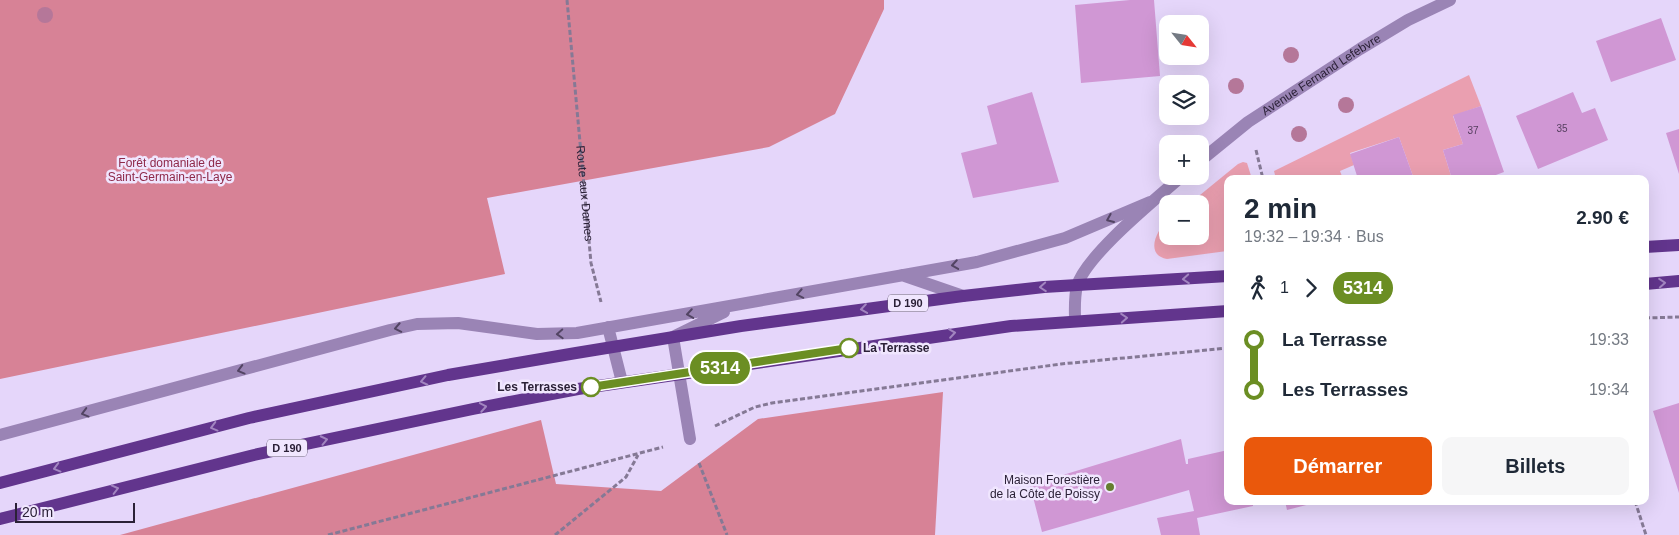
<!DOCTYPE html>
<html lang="fr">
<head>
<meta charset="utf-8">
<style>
	body { margin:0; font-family:Arial,sans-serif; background:#f6f6f7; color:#1f2937; height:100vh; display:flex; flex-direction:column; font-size:19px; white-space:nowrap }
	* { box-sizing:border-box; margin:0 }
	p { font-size:16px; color:#747a83 }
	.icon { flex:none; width:28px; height:28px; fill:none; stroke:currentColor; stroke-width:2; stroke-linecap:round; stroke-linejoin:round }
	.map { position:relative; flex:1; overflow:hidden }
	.drawer { position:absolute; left:1224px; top:175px; width:425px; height:330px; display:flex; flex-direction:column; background:#fff; border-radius:10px; box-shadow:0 5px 20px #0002 }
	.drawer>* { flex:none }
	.badge { padding:0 10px; border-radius:16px; font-size:18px; line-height:32px }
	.needle { width:32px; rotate:120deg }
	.tools { position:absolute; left:1159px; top:15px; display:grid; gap:10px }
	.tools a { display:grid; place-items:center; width:50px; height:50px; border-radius:10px; background:#fff; box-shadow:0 5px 20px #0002; font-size:25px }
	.scale { position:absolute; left:15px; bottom:12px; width:120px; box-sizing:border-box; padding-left:5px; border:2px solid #2b2137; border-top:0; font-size:14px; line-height:18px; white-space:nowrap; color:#2b2137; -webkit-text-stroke:4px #f0e6fe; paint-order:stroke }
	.map>.badge { position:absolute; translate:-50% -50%; box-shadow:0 0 0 2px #fff }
	.legs { display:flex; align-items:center; gap:8px; height:55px; padding:0 20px; font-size:16px }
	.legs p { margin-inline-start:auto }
	.overview { display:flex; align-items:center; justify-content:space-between; height:85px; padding:0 20px }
	h1 { font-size:28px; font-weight:800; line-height:38px }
	.action { display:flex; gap:10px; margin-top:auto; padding:10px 20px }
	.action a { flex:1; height:58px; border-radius:10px; background:#ea580c; color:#fff; font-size:20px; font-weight:800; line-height:58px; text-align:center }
	.action a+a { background:#f6f6f7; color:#1f2937 }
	ul { padding:0 20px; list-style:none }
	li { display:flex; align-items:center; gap:18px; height:50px; font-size:19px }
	li i { display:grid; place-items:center; width:8px; height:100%; margin:0 6px; background:currentColor }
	li i::after { content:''; width:12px; height:12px; margin:-6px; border:4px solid; border-radius:50%; background:#fff }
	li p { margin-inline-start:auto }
	li:first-child i { background:linear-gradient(#0000 50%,currentColor 0) }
	li:last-child i { background:linear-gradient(currentColor 50%,#0000 0) }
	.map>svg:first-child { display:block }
</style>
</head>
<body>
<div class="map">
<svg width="1679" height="535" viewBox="0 0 1679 535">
	<rect width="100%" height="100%" fill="#e5d6fa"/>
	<!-- green -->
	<path fill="#ea9fb0" d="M1469,75L1481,106L1453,116L1463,144L1443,150L1452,179H1414L1399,137L1350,153L1354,165L1340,171L1343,179H1276L1274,171Z
		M1243,162L1247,163L1252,179H1228L1227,251L1167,259C1145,255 1156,231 1167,221L1168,236H1200V204H1189L1238,164Z"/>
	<!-- forest -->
	<path fill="#d78296" d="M0,0H884V9L835,114L769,147L487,198L505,274L0,379Z
		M943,392L935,535H120L541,420L556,484L661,491L758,419Z"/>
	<!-- building -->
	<path fill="#d097d4" d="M1130,0H1154L1160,76L1081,83L1075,5Z
		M1661,18L1676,60L1611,82L1596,41Z
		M1032,92L1059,182L973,198L961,153L997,144L987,106Z
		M1573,92L1582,113L1595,108L1608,140L1538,169L1516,116Z
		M1481,106L1504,172L1485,179H1452L1443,150L1463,144L1453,115Z
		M1679,129V174L1666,133Z
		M1399,137L1414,179H1358L1350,154Z
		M1679,403V493L1653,411Z
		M1181,439L1186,464H1188V459L1228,450V501H1253V506L1197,518L1200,535H1161L1157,518L1194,511L1189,490L1042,532L1030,485Z
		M1285,501H1318V502L1287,510Z"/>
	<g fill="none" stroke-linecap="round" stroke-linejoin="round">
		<!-- path -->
		<g stroke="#857995" stroke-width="3" stroke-dasharray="5 2.5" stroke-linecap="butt">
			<path id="s1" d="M567,0L591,263L601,302"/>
			<path d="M1256,150L1263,179"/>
			<path d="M1645,318L1679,317"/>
			<path d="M715,426L755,407L772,403L1061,364L1228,348"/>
			<path d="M699,463L727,535"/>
			<path d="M1635,501L1646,535"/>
			<path d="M328,535L663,447"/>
			<path d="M555,535L626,477L638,455"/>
		</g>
		<!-- service -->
		<path stroke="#9a84b5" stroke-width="12" d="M902,275L963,296
			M608,327L622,382
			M0,435L390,330L417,324L458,323L537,334L577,333L977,262L1065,238L1150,202
			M690,439L673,337L724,312"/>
		<!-- tertiary -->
		<g stroke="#9a84b5" stroke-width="12">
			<path id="s2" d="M1200,161L1248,122L1360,49L1408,20L1450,0"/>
			<path d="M1075,321C1075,309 1074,298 1077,286C1086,255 1156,199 1182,176"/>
		</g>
		<!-- primary -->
		<path stroke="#62358d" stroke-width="12" d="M1645,247L1679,245
			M1645,284L1679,281
			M0,483L249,418L448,375L576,353L741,326L963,296L1044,287L1228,276
			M0,519L254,455L473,409L578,389L1011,326L1228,311"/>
	</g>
	<!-- trees -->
	<g fill="#b57799">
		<circle cx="45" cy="15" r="8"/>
		<circle cx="1291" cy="55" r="8"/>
		<circle cx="1236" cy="86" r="8"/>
		<circle cx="1346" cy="105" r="8"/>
		<circle cx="1299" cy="134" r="8"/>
	</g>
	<!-- one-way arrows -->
	<defs><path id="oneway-chevron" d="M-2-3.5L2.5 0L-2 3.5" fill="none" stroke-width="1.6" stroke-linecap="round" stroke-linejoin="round" transform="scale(1.25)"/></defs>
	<g stroke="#524463">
		<use href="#oneway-chevron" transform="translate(1110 219) rotate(157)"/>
		<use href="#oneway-chevron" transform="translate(955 265) rotate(171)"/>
		<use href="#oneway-chevron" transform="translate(800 294) rotate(169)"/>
		<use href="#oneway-chevron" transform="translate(690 314) rotate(171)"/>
		<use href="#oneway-chevron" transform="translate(398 328) rotate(169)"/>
		<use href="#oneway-chevron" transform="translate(560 334) rotate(177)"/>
		<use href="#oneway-chevron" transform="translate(241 370) rotate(165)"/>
		<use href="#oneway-chevron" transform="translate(85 413) rotate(165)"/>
	</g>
	<g stroke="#a285c0">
		<use href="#oneway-chevron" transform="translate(1186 279) rotate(176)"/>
		<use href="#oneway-chevron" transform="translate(1662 283) rotate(-4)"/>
		<use href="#oneway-chevron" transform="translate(1043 287) rotate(176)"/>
		<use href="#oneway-chevron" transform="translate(864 309) rotate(172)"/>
		<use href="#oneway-chevron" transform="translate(1124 318) rotate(-4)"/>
		<use href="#oneway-chevron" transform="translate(952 333) rotate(-8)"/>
		<use href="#oneway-chevron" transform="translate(424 381) rotate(168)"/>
		<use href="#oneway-chevron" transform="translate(483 407) rotate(-10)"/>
		<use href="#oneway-chevron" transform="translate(214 427) rotate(165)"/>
		<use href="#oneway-chevron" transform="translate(324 440) rotate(-12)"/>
		<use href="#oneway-chevron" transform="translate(57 468) rotate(165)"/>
		<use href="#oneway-chevron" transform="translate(115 489) rotate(-14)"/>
	</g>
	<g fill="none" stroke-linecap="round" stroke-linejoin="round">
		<defs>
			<path id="line-1" d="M591,387L849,348"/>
		</defs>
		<!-- line-1 casing -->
		<use href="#line-1" stroke="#fff" stroke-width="11"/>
		<!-- line-1 -->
		<use href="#line-1" stroke="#6b8e23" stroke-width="8"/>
	</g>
	<!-- markers -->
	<g fill="#fff" stroke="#6b8e23" stroke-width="2.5">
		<circle cx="849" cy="348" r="9"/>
		<circle cx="591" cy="387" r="9"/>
	</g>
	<circle fill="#657e30" stroke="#f0e6fe" stroke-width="2" cx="1110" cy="487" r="5"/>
	<g text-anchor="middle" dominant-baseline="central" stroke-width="5" stroke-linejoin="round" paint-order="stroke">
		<!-- number labels -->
		<g font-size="10" fill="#543e5e">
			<text x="1562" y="128">35</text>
			<text x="1473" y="130">37</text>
		</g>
		<!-- shield labels -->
		<g fill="#f0e6fe" stroke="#665c73" stroke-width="1">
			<rect x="888" y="294.5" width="40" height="17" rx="4"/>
			<rect x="267" y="439.5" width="40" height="17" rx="4"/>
		</g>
		<g font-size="11" font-weight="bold" fill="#2b2137">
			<text x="908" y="303">D 190</text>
			<text x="287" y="448">D 190</text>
		</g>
		<!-- street labels -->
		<g font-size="12" fill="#2b2137" stroke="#f0e6fe">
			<text stroke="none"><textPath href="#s2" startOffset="149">Avenue Fernand Lefebvre</textPath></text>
			<text stroke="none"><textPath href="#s1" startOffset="194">Route aux Dames</textPath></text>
		</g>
		<!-- park labels -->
		<g font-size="12" fill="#8e294a" stroke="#f0e6fe">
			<text x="170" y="163">Forêt domaniale de<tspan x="170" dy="14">Saint-Germain-en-Laye</tspan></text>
		</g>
		<!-- stop labels -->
		<g font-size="12" font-weight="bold" fill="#2b2137" stroke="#f0e6fe" text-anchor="start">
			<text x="863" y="348">La Terrasse</text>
			<text x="577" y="387" text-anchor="end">Les Terrasses</text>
		</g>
		<!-- poi labels -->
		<g font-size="12" fill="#2b2137" stroke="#f0e6fe" text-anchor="end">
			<text x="1100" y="480">Maison Forestière<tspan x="1100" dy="14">de la Côte de Poissy</tspan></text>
		</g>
	</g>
</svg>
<div class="tools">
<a><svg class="needle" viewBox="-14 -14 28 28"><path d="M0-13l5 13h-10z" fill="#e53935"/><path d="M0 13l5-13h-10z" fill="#747a83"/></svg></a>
<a><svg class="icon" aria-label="layers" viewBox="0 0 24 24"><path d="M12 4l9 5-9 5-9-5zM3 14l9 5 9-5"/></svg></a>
<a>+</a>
<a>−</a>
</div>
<div class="scale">20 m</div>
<b class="badge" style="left:720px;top:368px;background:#6b8e23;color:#fff">5314</b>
<section class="drawer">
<div class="overview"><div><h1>2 min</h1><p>19:32 – 19:34 · Bus</p></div><b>2.90 €</b></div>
<div class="legs"><svg class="icon" aria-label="walk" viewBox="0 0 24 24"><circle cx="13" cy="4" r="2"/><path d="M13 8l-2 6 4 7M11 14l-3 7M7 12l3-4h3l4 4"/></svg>1<svg class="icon" aria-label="forward" viewBox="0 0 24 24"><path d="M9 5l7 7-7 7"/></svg><b class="badge" style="background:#6b8e23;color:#fff">5314</b></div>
<ul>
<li><i style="color:#6b8e23"></i><b>La Terrasse</b><p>19:33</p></li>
<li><i style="color:#6b8e23"></i><b>Les Terrasses</b><p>19:34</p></li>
</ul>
<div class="action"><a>Démarrer</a><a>Billets</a></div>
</section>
</div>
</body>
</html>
